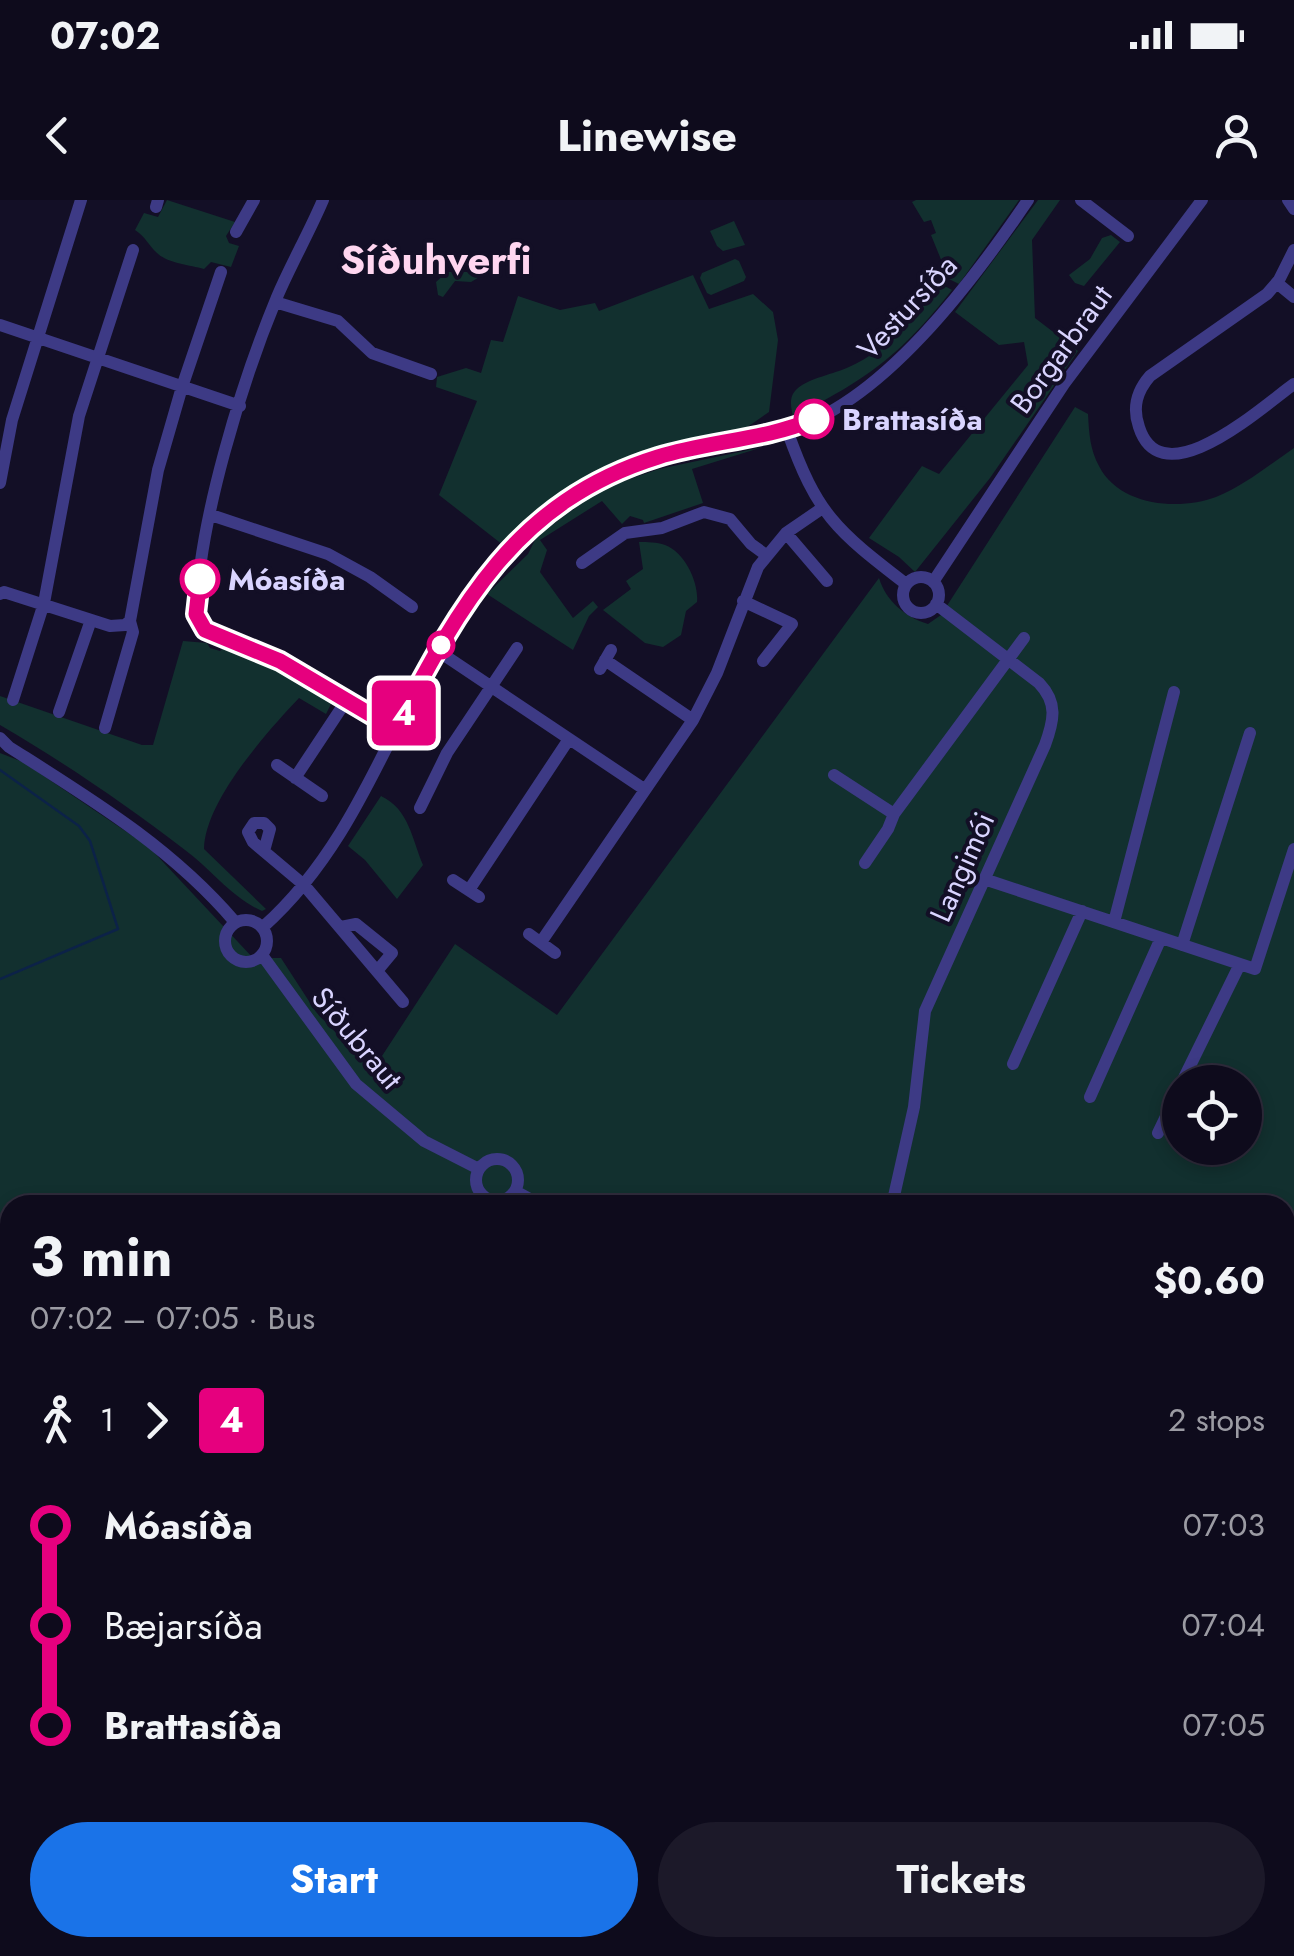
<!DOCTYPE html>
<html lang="en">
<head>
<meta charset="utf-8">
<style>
	body { margin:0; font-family:Jost,sans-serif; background:#1c1929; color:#f1f3f6; height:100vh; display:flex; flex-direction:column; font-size:38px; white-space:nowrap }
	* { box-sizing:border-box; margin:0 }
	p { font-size:32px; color:#9b9ba3 }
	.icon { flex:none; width:55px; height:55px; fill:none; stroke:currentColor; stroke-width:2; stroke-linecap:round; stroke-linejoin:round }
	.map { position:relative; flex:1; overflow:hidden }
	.sheet { position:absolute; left:0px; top:995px; width:1295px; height:762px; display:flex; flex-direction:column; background:#0e0b1c; border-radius:30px 30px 0 0; box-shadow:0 5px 15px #0003,0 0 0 2px #2e2b3b }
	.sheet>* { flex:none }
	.badge { padding:0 20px; border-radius:8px; font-size:35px; line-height:65px }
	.tools { position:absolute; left:1162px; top:865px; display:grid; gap:20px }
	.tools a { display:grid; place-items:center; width:100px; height:100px; border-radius:50%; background:#0e0b1c; box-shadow:0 5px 15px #0003,0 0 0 2px #2e2b3b; font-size:50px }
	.map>.badge { position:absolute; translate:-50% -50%; box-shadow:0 0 0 5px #fff }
	.legs { display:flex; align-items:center; gap:15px; height:110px; padding:0 30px; font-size:32px }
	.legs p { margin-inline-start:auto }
	.summary { display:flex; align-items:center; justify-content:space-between; height:170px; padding:0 30px }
	h1 { font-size:55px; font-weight:700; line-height:75px }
	.action { display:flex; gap:20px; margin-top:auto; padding:20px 30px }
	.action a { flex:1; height:115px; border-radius:60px; background:#1a73e8; color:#fff; font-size:40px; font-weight:700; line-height:115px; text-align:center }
	.action a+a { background:#1c1929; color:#f1f3f6 }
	ul { padding:0 30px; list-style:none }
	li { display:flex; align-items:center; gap:35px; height:100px; font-size:38px }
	li i { display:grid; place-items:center; width:15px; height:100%; margin:0 12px; background:currentColor }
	li i::after { content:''; width:25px; height:25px; margin:-12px; border:8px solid; border-radius:50%; background:#0e0b1c }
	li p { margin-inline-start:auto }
	li:first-child i { background:linear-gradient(#0000 50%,currentColor 0) }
	li:last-child i { background:linear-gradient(currentColor 50%,#0000 0) }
	.status { display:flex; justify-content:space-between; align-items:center; height:70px; padding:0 50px; background:#0e0b1c; direction:ltr }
	.status svg { height:28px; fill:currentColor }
	header { display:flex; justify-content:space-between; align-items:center; height:130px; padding:0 30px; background:#0e0b1c; font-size:45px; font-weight:700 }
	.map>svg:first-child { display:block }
</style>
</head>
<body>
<div class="status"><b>07:02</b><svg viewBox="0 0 49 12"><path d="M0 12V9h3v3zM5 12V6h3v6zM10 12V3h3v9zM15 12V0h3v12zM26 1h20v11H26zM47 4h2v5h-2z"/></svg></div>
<header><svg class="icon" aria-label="back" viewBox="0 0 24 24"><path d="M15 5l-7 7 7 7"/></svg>Linewise<svg class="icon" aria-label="person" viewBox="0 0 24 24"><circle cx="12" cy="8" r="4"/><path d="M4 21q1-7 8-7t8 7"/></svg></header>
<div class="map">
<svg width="1294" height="1756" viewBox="0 0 1294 1756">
	<rect width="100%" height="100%" fill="#130f26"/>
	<!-- green -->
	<path fill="#12302f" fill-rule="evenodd" d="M167,0L235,22L226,36L229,43L239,46L231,67L211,62L204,69C190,65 167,63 157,53C148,45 146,37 135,30L144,13L158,17Z
		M916,0H1019L959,84L949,79L931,35L936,33L931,20L924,22L912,2Z
		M1038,0H1060L1032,40L1035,118L1078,151L990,278L915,372L899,357L869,338L922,266L939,274L1028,165L1024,142L999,145L955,112Z
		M734,21L745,45L723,51L717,46L710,31Z
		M1111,35L1120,42L1084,86L1075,83L1069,75L1090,59L1102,38Z
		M735,59L739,61L746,77L744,81L711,95L707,93L700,78L702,73Z
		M447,72H477L481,76L471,82L455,81L443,97L438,95L436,82Z
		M693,75L709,109L753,94L773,112L778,140L769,212L743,230L551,303L503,345L439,295L477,201L436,187L437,177L466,168L481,173L491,140L503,142L518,96L560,110L595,103L599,111Z
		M941,84L952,90C900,156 867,179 793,217C791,207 788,196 798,188C810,178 834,174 849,167C889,149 914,118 941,84Z
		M1075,207L1088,214C1089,233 1090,250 1099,266C1119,306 1179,311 1216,297C1244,286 1269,265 1294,248V1756H0V553L23,562L149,647L253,758H281L316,812L362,860L382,856L455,744L557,815L879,378C886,401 905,417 928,424L941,415ZM1180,882H1245V948H1180ZM10,1005H1285V1748H10Z
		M763,247L692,269L703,303L644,323L643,320L630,316L622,324L602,301L540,340L547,350L540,372L573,418L593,401L598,407L589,416L573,450L487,394L528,354L537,336L601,289L659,269Z
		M639,342C647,342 657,342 665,345C685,352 699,383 697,402L686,411L681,435L663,447L645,443L603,410L631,389L626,381L643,369Z
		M183,441L207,443L210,448L220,451L223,448L292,478L331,504L326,514L299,498C266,533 205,601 204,649L266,709L262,711C232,698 211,669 185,650C125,604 65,563 0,525V496L142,545H153Z
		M381,596C409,609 412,639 423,665L397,699L365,660L348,646Z"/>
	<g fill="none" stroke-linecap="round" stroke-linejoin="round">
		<!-- stream -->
		<path stroke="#0c2248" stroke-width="2.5" d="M0,570L79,626L90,641L118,729L0,779
			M0,1328L10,1327
			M1285,1429L1294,1434
			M0,1447L10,1462
			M1285,1533L1294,1537
			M208,1748L214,1756
			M951,1756H971"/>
		<!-- minor -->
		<path stroke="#3d3a85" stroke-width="12" d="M323,0C309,33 291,64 277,97C241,184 199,321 196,414L209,433L280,461L395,529
			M1081,0L1128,36
			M1288,0L1294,9
			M156,7L158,0
			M236,32L254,0
			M1294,50L1279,80L1267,94L1150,176C1137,191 1132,207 1139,227C1162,299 1263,206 1294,184
			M1277,83L1294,97
			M275,102L338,121L372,153L431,174
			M0,125L240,206
			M787,230C817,315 836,330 906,384
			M0,283L12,220L81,0
			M211,315L328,354L370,377L412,407
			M786,333L827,381
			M582,363L625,333L662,328L704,312L730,319L751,344L766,355
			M903 395a18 18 0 1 1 36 0a18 18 0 1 1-36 0Z
			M933,382L1064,184L1202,0
			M0,394L4,392L110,426L125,425L130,421L158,270L182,187L221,72
			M743,401L792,424L763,461
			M438,451L644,589
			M605,460L693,520
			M600,469L611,450
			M13,500L44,403L79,216L133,50
			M59,512L91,420
			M105,528L133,432L130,421
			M0,538L9,547C91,599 171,647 235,722
			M277,565L322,596
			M834,575L894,614
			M295,578L346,501
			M420,608L447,553L517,448
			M264,651L270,629L264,623H254L248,632L253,642L304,685L403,802
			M865,663L888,629L894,614L1024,438
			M984,679L1255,769L1294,649
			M453,680L479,697
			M469,690L569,539
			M225 741a21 21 0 1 1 42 0a21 21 0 1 1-42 0Z
			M1114,722L1174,492
			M263,727C390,614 407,432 535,323C587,278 651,254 719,241C741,237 764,236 786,230C881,206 975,78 1028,0
			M341,727L356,724L392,753L377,771
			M529,734L555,753
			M541,742L693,520L717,473L758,367L786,333L821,309
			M1182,745L1250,533
			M262,755L356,884L424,941L479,969
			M1013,864L1082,711
			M1182,882L1240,764
			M1090,897L1161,738
			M1158,933L1180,887
			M476 980a21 21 0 1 1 42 0a21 21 0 1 1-42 0Z
			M515,991L541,1005
			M892,1005L914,907L925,811L1045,545C1054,520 1058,503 1039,483L936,404
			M0,1315L10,1317
			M923,1748L930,1756"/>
	</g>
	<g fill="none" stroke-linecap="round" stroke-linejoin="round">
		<defs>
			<path id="line-1" d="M200,379L196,414L205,430L280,461L395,529C460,405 516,301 658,257C709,241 765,240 814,219"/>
		</defs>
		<!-- line-1 casing -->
		<use href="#line-1" stroke="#fff" stroke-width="22"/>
		<!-- line-1 -->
		<use href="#line-1" stroke="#e6007e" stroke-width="15"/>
	</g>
	<!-- markers -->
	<g fill="#fff" stroke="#e6007e" stroke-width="5">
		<circle cx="814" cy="219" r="18"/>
		<circle cx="200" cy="379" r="18"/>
		<circle cx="441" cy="445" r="12"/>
	</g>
	<g text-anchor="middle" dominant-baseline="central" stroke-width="8" stroke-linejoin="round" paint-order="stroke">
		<!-- street labels -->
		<g font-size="30" fill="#d9d4ff" stroke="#130f26">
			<text transform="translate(907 107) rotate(-47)">Vestursíða</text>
			<text transform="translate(1061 149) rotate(-54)">Borgarbraut</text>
			<text transform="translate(962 667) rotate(-66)">Langimói</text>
			<text transform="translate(357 838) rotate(50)">Síðubraut</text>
		</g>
		<!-- stop labels -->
		<g font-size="30" font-weight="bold" fill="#d9d4ff" stroke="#130f26" text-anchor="start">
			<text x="842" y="219">Brattasíða</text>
			<text x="228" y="379">Móasíða</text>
		</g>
		<!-- district labels -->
		<g font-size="40" font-weight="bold" fill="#ffd6f0" stroke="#130f26">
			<text x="436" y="60">Síðuhverfi</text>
		</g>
	</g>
</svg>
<div class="tools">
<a><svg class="icon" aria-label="locate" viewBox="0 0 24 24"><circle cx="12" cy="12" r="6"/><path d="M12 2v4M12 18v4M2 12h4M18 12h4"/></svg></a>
</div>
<b class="badge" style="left:404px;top:513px;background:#e6007e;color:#fff">4</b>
<section class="sheet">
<div class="summary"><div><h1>3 min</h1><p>07:02 – 07:05 · Bus</p></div><b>$0.60</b></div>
<div class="legs"><svg class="icon" aria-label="walk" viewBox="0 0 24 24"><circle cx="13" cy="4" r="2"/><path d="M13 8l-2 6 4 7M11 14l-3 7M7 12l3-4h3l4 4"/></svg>1<svg class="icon" aria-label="forward" viewBox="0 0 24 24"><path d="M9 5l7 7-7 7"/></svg><b class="badge" style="background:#e6007e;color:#fff">4</b><p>2 stops</p></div>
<ul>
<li><i style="color:#e6007e"></i><b>Móasíða</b><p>07:03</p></li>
<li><i style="color:#e6007e"></i><span>Bæjarsíða</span><p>07:04</p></li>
<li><i style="color:#e6007e"></i><b>Brattasíða</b><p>07:05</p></li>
</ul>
<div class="action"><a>Start</a><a>Tickets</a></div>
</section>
</div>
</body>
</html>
